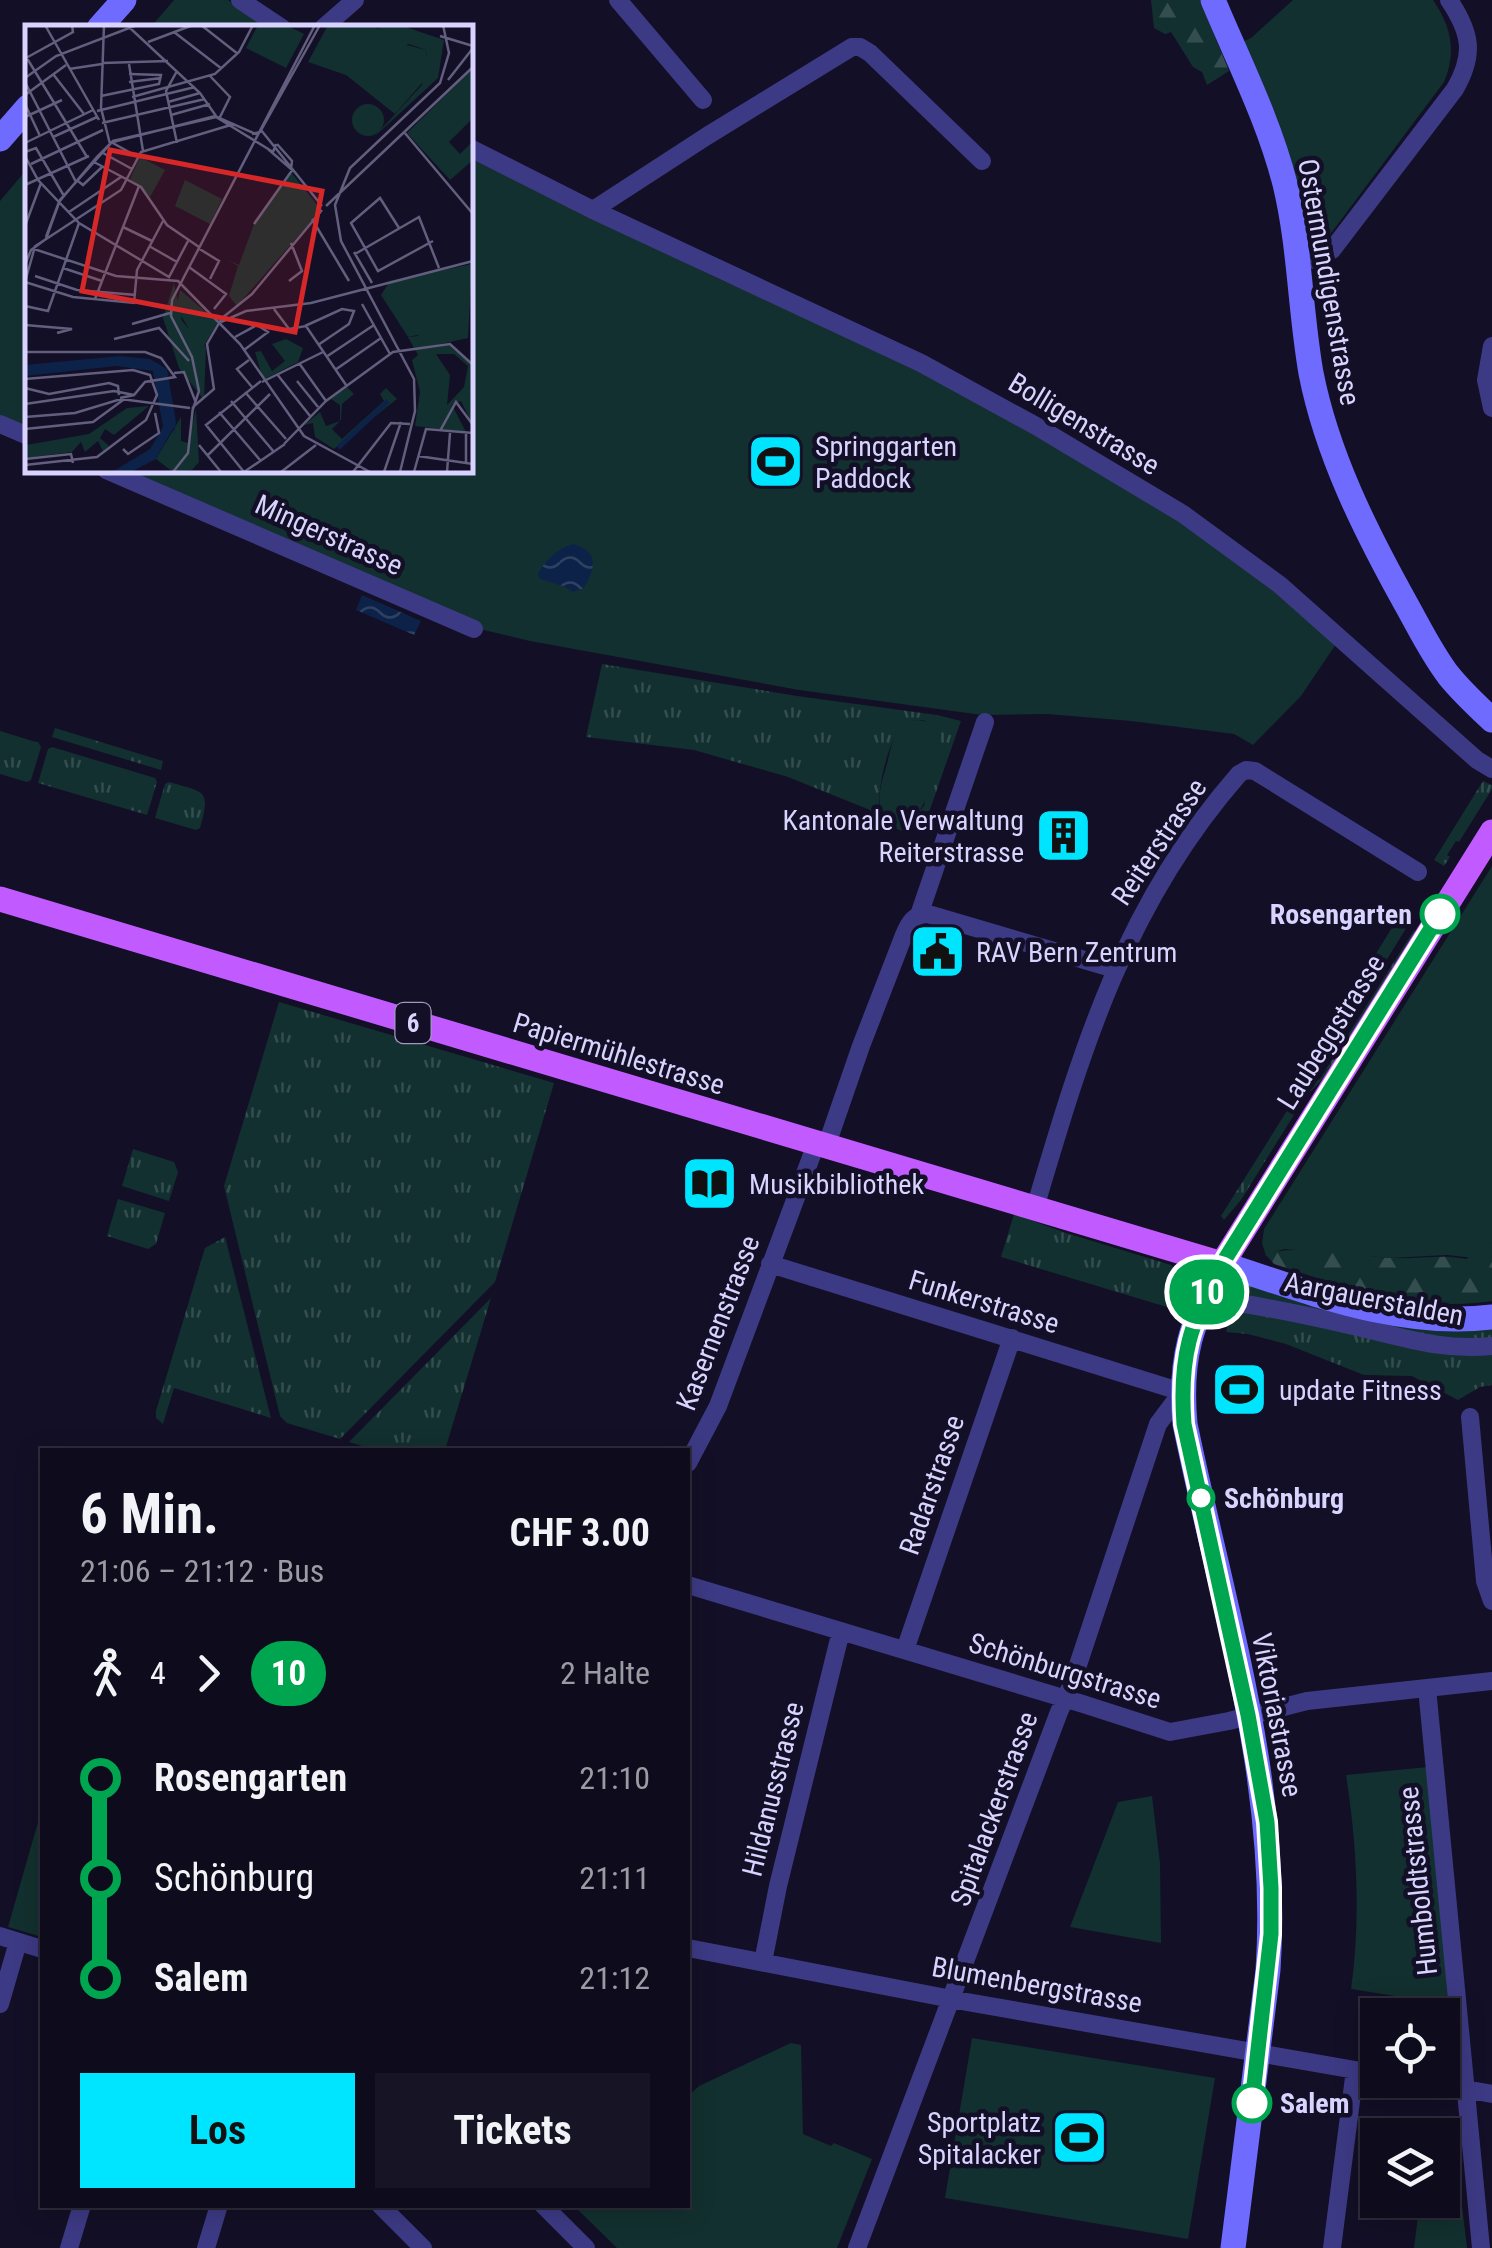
<!DOCTYPE html>
<html lang="de">
<head>
<meta charset="utf-8">
<style>
	body { margin:0; font-family:"Roboto Condensed",sans-serif; background:#171425; color:#f1f3f6; height:100vh; display:flex; flex-direction:column; font-size:38px; white-space:nowrap }
	* { box-sizing:border-box; margin:0 }
	p { font-size:32px; color:#9b9ba3 }
	.icon { flex:none; width:55px; height:55px; fill:none; stroke:currentColor; stroke-width:2; stroke-linecap:round; stroke-linejoin:round }
	.map { position:relative; flex:1; overflow:hidden }
	.side { position:absolute; left:40px; top:1448px; width:650px; height:760px; display:flex; flex-direction:column; background:#0e0b1c; border-radius:0px; box-shadow:0 5px 25px #0003,0 0 0 2px #2e2b3b }
	.side>* { flex:none }
	.badge { padding:0 20px; border-radius:32px; font-size:35px; line-height:65px }
	.controls { position:absolute; left:1360px; top:1998px; display:grid; gap:20px }
	.controls a { display:grid; place-items:center; width:100px; height:100px; border-radius:0px; background:#0e0b1c; box-shadow:0 5px 25px #0003,0 0 0 2px #2e2b3b; font-size:50px }
	.map>.badge { position:absolute; translate:-50% -50%; box-shadow:0 0 0 5px #fff }
	.legs { display:flex; align-items:center; gap:15px; height:110px; padding:0 40px; font-size:32px }
	.legs p { margin-inline-start:auto }
	.head { display:flex; align-items:center; justify-content:space-between; height:170px; padding:0 40px }
	h1 { font-size:55px; font-weight:700; line-height:75px }
	.action { display:flex; gap:20px; margin-top:auto; padding:20px 40px }
	.action a { flex:1; height:115px; border-radius:0px; background:#00e5ff; color:#111; font-size:40px; font-weight:700; line-height:115px; text-align:center }
	.action a+a { background:#171425; color:#f1f3f6 }
	ul { padding:0 40px; list-style:none }
	li { display:flex; align-items:center; gap:35px; height:100px; font-size:38px }
	li i { display:grid; place-items:center; width:15px; height:100%; margin:0 12px; background:currentColor }
	li i::after { content:''; width:25px; height:25px; margin:-12px; border:8px solid; border-radius:50%; background:#0e0b1c }
	li p { margin-inline-start:auto }
	li:first-child i { background:linear-gradient(#0000 50%,currentColor 0) }
	li:last-child i { background:linear-gradient(currentColor 50%,#0000 0) }
	.map>svg:first-child { display:block }
</style>
</head>
<body>
<div class="map">
<svg width="1492" height="2248" viewBox="0 0 1492 2248">
	<defs>
		<pattern id="grass-tufts" width="24" height="20" patternUnits="userSpaceOnUse" patternTransform="scale(2.5)"><rect width="24" height="20" fill="#12302f"/><path d="M3 7l-1-3M5 7V3M7 7l1-3M15 17l-1-3M17 17v-4M19 17l1-3" fill="none" stroke="#344d4e"/></pattern>
		<pattern id="forest-firs" width="22" height="20" patternUnits="userSpaceOnUse" patternTransform="scale(2.5)"><rect width="22" height="20" fill="#12302f"/><path d="M5 1l3.5 6h-7zM16 11l3.5 6h-7z" fill="#344d4e"/></pattern>
		<pattern id="water-waves" width="16" height="10" patternUnits="userSpaceOnUse" patternTransform="scale(2.5)"><rect width="16" height="10" fill="#0c2248"/><path d="M0 5q4-4 8 0t8 0" fill="none" stroke="#2f4163"/></pattern>
	</defs>
	<rect width="100%" height="100%" fill="#130f26"/>
	<!-- grass -->
	<path fill="url(#grass-tufts)" fill-rule="evenodd" d="M602,664L797,696L937,715L961,721L928,815L918,828L902,831L876,821L870,810L788,777L694,750L586,737ZM923,720L934,726L924,806L913,818L895,820L880,808C876,791 889,741 900,728C907,721 913,720 923,720Z
		M55,728L163,761L161,770L52,737Z
		M0,731L39,743L41,747L31,780L27,782L0,774Z
		M52,747L155,778L157,782L147,815L38,783L48,749Z
		M1483,781L1492,785V789L1459,842L1456,841L1447,855L1450,857L1444,866L1434,860Z
		M169,782C205,793 211,788 200,828L196,830L155,818L165,784Z
		M1398,918L1408,925L1317,1073L1308,1078L1300,1077Z
		M1414,930L1415,932L1325,1077L1305,1097L1241,1200L1224,1220L1221,1216L1300,1090L1320,1079Z
		M279,1002L554,1083L495,1282L340,1439L287,1423L280,1416L224,1186Z
		M133,1149L174,1162L178,1172L169,1201L122,1186Z
		M118,1199L165,1213L156,1244L148,1249L107,1236Z
		M1014,1214L1066,1233L1171,1265L1178,1270L1167,1307L1001,1257Z
		M225,1237L271,1418L174,1388L163,1424L156,1418V1411L205,1248Z
		M1241,1271L1327,1298L1492,1319V1385L1480,1387L1458,1400L1412,1376L1364,1375L1286,1344L1248,1334L1226,1332Z
		M491,1298L445,1450H375L349,1442Z"/>
	<!-- forest -->
	<path fill="url(#forest-firs)" d="M1151,0H1200L1229,71L1207,85L1202,72L1193,67L1171,32L1165,34L1154,28Z
		M1492,1242V1301C1415,1313 1346,1287 1274,1264L1266,1255C1298,1242 1358,1257 1394,1258C1419,1259 1442,1254 1466,1259Z"/>
	<!-- green -->
	<path fill="#12302f" d="M174,0H228L268,27L150,28Z
		M1293,0H1433C1451,26 1457,52 1444,82L1326,240L1316,245L1309,239L1307,229H1302L1240,43L1251,38Z
		M470,158L717,278L916,368L1069,454L1201,535L1274,590L1336,644L1301,696L1253,745L1234,734L1131,721L1047,714L982,715L799,690L530,641L471,627L110,470H470Z
		M27,169V434L0,422V201Z
		M915,720C953,721 939,754 932,777C927,793 925,810 910,820C868,825 879,789 887,764C890,752 892,735 901,726C907,721 908,722 915,720Z
		M1492,866V1242L1484,1259L1447,1255L1391,1258L1284,1249L1266,1256L1262,1243L1264,1229Z
		M1428,1767L1452,2005L1351,1989C1361,1918 1357,1846 1346,1775Z
		M1152,1796L1160,1863L1161,1943L1070,1927L1118,1802Z
		M42,1808V1937L8,1927Z
		M972,2038L1215,2078L1188,2239L945,2198Z
		M791,2043L801,2045L803,2134L831,2146L834,2143L872,2159L837,2248H617L573,2205H688V2096L699,2086Z
		M1443,2168L1458,2171L1467,2248H1414L1420,2200H1442Z"/>
	<!-- water -->
	<path fill="url(#water-waves)" d="M573,544C600,551 595,569 584,588L573,592L563,586L540,579L538,574C545,560 558,548 573,544Z
		M362,595L421,621L414,635L356,610Z"/>
	<g fill="none" stroke-linecap="round" stroke-linejoin="round">
		<!-- street -->
		<path stroke="#3d3a85" stroke-width="18" d="M240,0L282,28
			M618,0L703,100
			M323,28L355,0
			M470,148L593,210L921,363L1036,426L1183,514L1280,585L1477,760L1492,769
			M593,210L707,136L852,47H860L870,53L982,161
			M1297,261L1318,259L1332,250L1455,89C1475,54 1471,33 1449,0
			M1492,346L1486,380L1492,408
			M0,424L28,436
			M106,470L474,629
			M919,915L985,722
			M826,1147L861,1046L904,935C909,923 914,914 928,914L1115,969
			M1035,1208C1083,1046 1125,904 1239,774L1246,770L1255,771L1418,872
			M770,1264L1182,1392L1158,1424L1071,1686L1059,1712L857,2248
			M1245,1304C1281,1310 1318,1318 1353,1326C1402,1337 1441,1351 1492,1346
			M1470,1417L1485,1581L1492,1601
			M688,1463L718,1406L816,1144
			M688,1585L1083,1704L1170,1732L1229,1721L1307,1701L1492,1681
			M905,1650L1012,1338
			M1427,1688L1481,2248
			M0,1936L42,1949
			M688,1948L967,2002L1378,2074
			M763,1962L778,1886L841,1631
			M0,2004L18,1942
			M1414,2080L1492,2094
			M380,2205L423,2248
			M543,2205L586,2248
			M69,2248L82,2205
			M206,2248L219,2205
			M1332,2248L1355,2070"/>
		<!-- secondary -->
		<path stroke="#6f6bff" stroke-width="25" d="M1213,0C1238,60 1269,121 1285,184C1300,246 1300,310 1311,373C1327,455 1366,532 1406,604C1420,629 1432,654 1449,676C1462,692 1477,706 1492,720
			M99,28L124,0
			M0,139L28,107
			M1233,2248L1268,1970C1281,1784 1222,1604 1185,1424C1179,1357 1191,1323 1222,1264C1310,1292 1398,1328 1492,1317"/>
		<!-- primary -->
		<path stroke="#c25bff" stroke-width="25" d="M0,899L1222,1264L1492,832"/>
	</g>
	<g fill="none" stroke-linecap="round" stroke-linejoin="round">
		<defs>
			<path id="line-1" d="M1252,2103L1271,1934V1888L1267,1822L1248,1715L1184,1424C1179,1356 1190,1324 1222,1264L1440,914"/>
		</defs>
		<!-- line-1 casing -->
		<use href="#line-1" stroke="#fff" stroke-width="22"/>
		<!-- line-1 -->
		<use href="#line-1" stroke="#00a54f" stroke-width="15"/>
	</g>
	<!-- icons -->
	<defs>
		<symbol id="stadium-square" viewBox="-11 -11 22 22"><rect x="-9" y="-9" width="18" height="18" rx="4" fill="#00e5ff" stroke="#130f26"/><path d="M0-5a6.5 5 0 1 0 0 10a6.5 5 0 1 0 0-10ZM-3.5-1.8h7v3.6h-7Z" fill="#111"/></symbol>
		<symbol id="building-square" viewBox="-11 -11 22 22"><rect x="-9" y="-9" width="18" height="18" rx="4" fill="#00e5ff" stroke="#130f26"/><path d="M-4-6H4V6H1V3H-1V6H-4ZM-2.5-4.3h1.7v1.8h-1.7ZM.8-4.3h1.7v1.8H.8ZM-2.5-1h1.7V.8h-1.7ZM.8-1h1.7V.8H.8Z" fill="#111"/></symbol>
		<symbol id="civic-square" viewBox="-11 -11 22 22"><rect x="-9" y="-9" width="18" height="18" rx="4" fill="#00e5ff" stroke="#130f26"/><path d="M-.6-6.5H3V-4.5H.6V-3L4-1V1h2V6H-6V1h2V-1L-.6-3ZM-1.2 2.5V6h2.4V2.5Z" fill="#111"/></symbol>
		<symbol id="library-square" viewBox="-11 -11 22 22"><rect x="-9" y="-9" width="18" height="18" rx="4" fill="#00e5ff" stroke="#130f26"/><path d="M-6-4Q-3-5.5-.7-3.5V5Q-3 3-6 4ZM6-4Q3-5.5 .7-3.5V5Q3 3 6 4Z" fill="#111"/></symbol>
	</defs>
	<g fill-rule="evenodd">
		<use href="#stadium-square" x="744" y="430" width="63" height="63"/>
		<use href="#building-square" x="1032" y="804" width="63" height="63"/>
		<use href="#civic-square" x="906" y="920" width="63" height="63"/>
		<use href="#library-square" x="678" y="1152" width="63" height="63"/>
		<use href="#stadium-square" x="1208" y="1358" width="63" height="63"/>
		<use href="#stadium-square" x="1048" y="2106" width="63" height="63"/>
	</g>
	<!-- markers -->
	<g fill="#fff" stroke="#00a54f" stroke-width="5">
		<circle cx="1440" cy="914" r="18"/>
		<circle cx="1201" cy="1498" r="12"/>
		<circle cx="1252" cy="2103" r="18"/>
	</g>
	<g text-anchor="middle" dominant-baseline="central" stroke-width="9" stroke-linejoin="round" paint-order="stroke">
		<!-- shield labels -->
		<rect fill="#130f26" stroke="#9e99be" stroke-width="2.5" x="395.5" y="1003" width="35" height="40" rx="8"/>
		<g font-size="25" font-weight="bold" fill="#d9d4ff">
			<text x="413" y="1023">6</text>
		</g>
		<!-- street labels -->
		<g font-size="28" fill="#d9d4ff" stroke="#130f26">
			<text transform="translate(1329 282) rotate(80)">Ostermundigenstrasse</text>
			<text transform="translate(1084 424) rotate(31)">Bolligenstrasse</text>
			<text transform="translate(329 535) rotate(24)">Mingerstrasse</text>
			<text transform="translate(1159 842) rotate(-56)">Reiterstrasse</text>
			<text transform="translate(1331 1032) rotate(-58)">Laubeggstrasse</text>
			<text transform="translate(619 1054) rotate(17)">Papiermühlestrasse</text>
			<text transform="translate(1374 1299) rotate(11)">Aargauerstalden</text>
			<text transform="translate(984 1302) rotate(17)">Funkerstrasse</text>
			<text transform="translate(718 1323) rotate(-69)">Kasernenstrasse</text>
			<text transform="translate(932 1485) rotate(-71)">Radarstrasse</text>
			<text transform="translate(1065 1671) rotate(17)">Schönburgstrasse</text>
			<text transform="translate(1277 1715) rotate(79)">Viktoriastrasse</text>
			<text transform="translate(773 1789) rotate(-76)">Hildanusstrasse</text>
			<text transform="translate(994 1809) rotate(-70)">Spitalackerstrasse</text>
			<text transform="translate(1418 1881) rotate(-96)">Humboldtstrasse</text>
			<text transform="translate(1037 1985) rotate(10)">Blumenbergstrasse</text>
		</g>
		<!-- poi labels -->
		<g font-size="28" fill="#d9d4ff" stroke="#130f26" text-anchor="start">
			<text x="815" y="446">Springgarten<tspan x="815" dy="32">Paddock</tspan></text>
			<text x="1024" y="820" text-anchor="end">Kantonale Verwaltung<tspan x="1024" dy="32">Reiterstrasse</tspan></text>
			<text x="976" y="952">RAV Bern Zentrum</text>
			<text x="749" y="1184">Musikbibliothek</text>
			<text x="1279" y="1390">update Fitness</text>
			<text x="1041" y="2122" text-anchor="end">Sportplatz<tspan x="1041" dy="32">Spitalacker</tspan></text>
		</g>
		<!-- stop labels -->
		<g font-size="28" font-weight="bold" fill="#d9d4ff" stroke="#130f26" text-anchor="start">
			<text x="1412" y="914" text-anchor="end">Rosengarten</text>
			<text x="1224" y="1498">Schönburg</text>
			<text x="1280" y="2103">Salem</text>
		</g>
	</g>
	<!-- overview -->
	<g transform="translate(25 25)">
		<rect width="448" height="448" fill="#130f26"/>
		<path d="M160,155L197,174L185,199L150,181ZM149,258L157,296L181,322L179,375L154,343L138,293ZM322,362L329,369L317,379L316,395L307,404L317,414L359,376L355,369L361,363L372,374L309,424L290,412L288,398L279,400L295,387L301,401L315,396V380L306,374ZM171,384L174,437L167,445L148,447L131,434L156,392V416L163,418Z" fill="#12302f"/>
		<path d="M350,0H375L419,15L413,53L348,113L397,60L402,32L401,25L361,11ZM261,314L278,323L273,337L238,355L230,327L236,326L247,346L260,336L247,319Z" fill="#12302f"/>
		<path d="M447,239L443,313L407,321L392,310L383,312L356,270L365,256Z" fill="#12302f"/>
		<path d="M233,0H261L279,9L261,43L221,23ZM303,0H346L378,17L388,12L382,20L401,25L404,50L370,89L321,50L283,37ZM447,44V94L424,117L435,129L446,118L447,136L425,155L382,108ZM327 95a16 16 0 1 1 32 0a16 16 0 1 1-32 0ZM115,132L140,145L125,172L105,154ZM266,147L296,185L212,281L204,271L213,241L203,235L214,240L229,199ZM155,265L193,297L177,324L151,283ZM404,310L406,323L426,320L448,342L447,399L436,376L427,380L441,407L390,401L395,367L387,335L393,330L383,312ZM411,329H429L443,341L439,362L422,380L425,350ZM124,381L89,410L80,404L75,413L84,421L78,426L73,416L60,427L56,417L47,427L0,433L1,420L64,409L102,383Z" fill="#12302f" fill-rule="evenodd"/>
		<path d="M95,331L125,334L142,344L151,397L149,413V402L131,434L106,447H87L125,424L138,402L128,346L91,341L0,351V340Z" fill="#0c2248"/>
		<path fill="none" stroke="#0c2248" stroke-width="5" d="M313,423L363,376"/>
		<path fill="none" stroke="#625e7d" stroke-width="2.5" d="M20,0L74,95M176,0L213,29M105,3L175,68L191,91M149,7L197,44M415,11L448,21M123,17L168,0M0,30L62,132M1,33L48,7L47,0M77,38L143,36M104,39L118,126M44,44L77,39M28,49L59,89M185,51L205,72L195,92M0,53L31,31L112,0M423,55L448,23M0,57L51,157M104,57L136,53M0,70L41,40M76,71L134,59L136,50L104,49M107,72L190,49L214,27L228,0M143,77L175,68M0,79L15,111M72,86L170,62M146,90L185,79M0,92L37,75M77,98L180,74M236,105L297,181M379,107L448,189M227,109L235,107L295,0M28,112L72,92M86,117L113,132M0,118L68,85M84,118L190,91L233,110M152,118L141,66L152,46M243,124L266,144L267,136L252,119M0,127L11,123L39,171M78,128L107,144M0,131L13,155L54,198L144,252L163,216M71,133L85,119L76,83L79,0M69,137L116,162L142,200L174,222M6,139L78,105M53,156L58,160L77,142M0,160L64,131M301,181L448,42M44,187L96,152M287,194L324,256M229,199L268,144M0,201L16,158M98,202L127,216M374,203L355,173L326,198L353,246L408,216M21,212L34,177L71,133M124,221L152,237M9,222L96,165L116,127L209,99M173,223L194,236L185,254M9,224L91,251L153,256L215,319L279,411L345,447M329,227L347,258M330,229L394,192L414,243M0,240L6,225L21,214L35,175L88,116L191,92L248,127L251,119M164,242L201,269L189,284M38,243L77,256M10,251L52,265L111,270M264,256L277,246L266,218M0,257L48,272L109,278L112,245L138,196M0,257L9,225M70,274L114,161M337,279L365,329M0,281L23,286L54,198M249,284L264,304L281,301L321,360M196,297L221,286L286,278L448,236M107,299L145,288M0,300L47,304L32,308M280,301L317,284L329,286L324,299L293,320M210,312L232,300L243,307L219,325M89,314L134,303L164,336M0,327H120L136,333L150,352L120,357L109,370L95,373M301,332L349,300M224,335L212,344L227,362M274,338L301,376M310,345L356,313M149,348L159,347L171,378M252,349L285,391M0,354L108,345L125,350L132,370L121,395L72,432L0,440M272,356L293,382M237,357L298,327M0,363L24,369L84,358L93,361L94,370M220,367L261,414M206,376L249,427M0,379L89,366L109,370M168,382L189,364L182,319L197,293L227,269L297,185M168,384L174,366L167,332L146,291L147,275L290,0M194,387L235,435M0,392L50,388L96,374L165,383M0,404L68,397L98,375M415,406L431,377L448,400M259,419L301,376L368,327L425,319L448,340M174,420L196,447M98,424L103,429L134,408L130,388M183,430L245,369M393,431L448,439M0,434L46,429L48,438M441,439V408M148,447L163,428L168,382M219,447L181,400L236,356M219,447L260,419M256,447L291,420M328,447L366,398L385,399M359,447L376,397M375,447L390,386L389,354L316,216L310,180L325,143L415,58L424,28L418,0M389,447L401,404L448,408M422,447L425,408"/>
		<path fill="#d62828" fill-opacity="0.15" stroke="#d62828" stroke-width="5" d="M85,125L297,166L270,307L57,266Z"/>
		<rect width="448" height="448" fill="none" stroke="#d9d4ff" stroke-width="5"/>
	</g>
</svg>
<div class="controls">
<a><svg class="icon" aria-label="locate" viewBox="0 0 24 24"><circle cx="12" cy="12" r="6"/><path d="M12 2v4M12 18v4M2 12h4M18 12h4"/></svg></a>
<a><svg class="icon" aria-label="layers" viewBox="0 0 24 24"><path d="M12 4l9 5-9 5-9-5zM3 14l9 5 9-5"/></svg></a>
</div>
<b class="badge" style="left:1207px;top:1292px;background:#00a54f;color:#fff">10</b>
<section class="side">
<div class="head"><div><h1>6 Min.</h1><p>21:06 – 21:12 · Bus</p></div><b>CHF 3.00</b></div>
<div class="legs"><svg class="icon" aria-label="walk" viewBox="0 0 24 24"><circle cx="13" cy="4" r="2"/><path d="M13 8l-2 6 4 7M11 14l-3 7M7 12l3-4h3l4 4"/></svg>4<svg class="icon" aria-label="forward" viewBox="0 0 24 24"><path d="M9 5l7 7-7 7"/></svg><b class="badge" style="background:#00a54f;color:#fff">10</b><p>2 Halte</p></div>
<ul>
<li><i style="color:#00a54f"></i><b>Rosengarten</b><p>21:10</p></li>
<li><i style="color:#00a54f"></i><span>Schönburg</span><p>21:11</p></li>
<li><i style="color:#00a54f"></i><b>Salem</b><p>21:12</p></li>
</ul>
<div class="action"><a>Los</a><a>Tickets</a></div>
</section>
</div>
</body>
</html>
